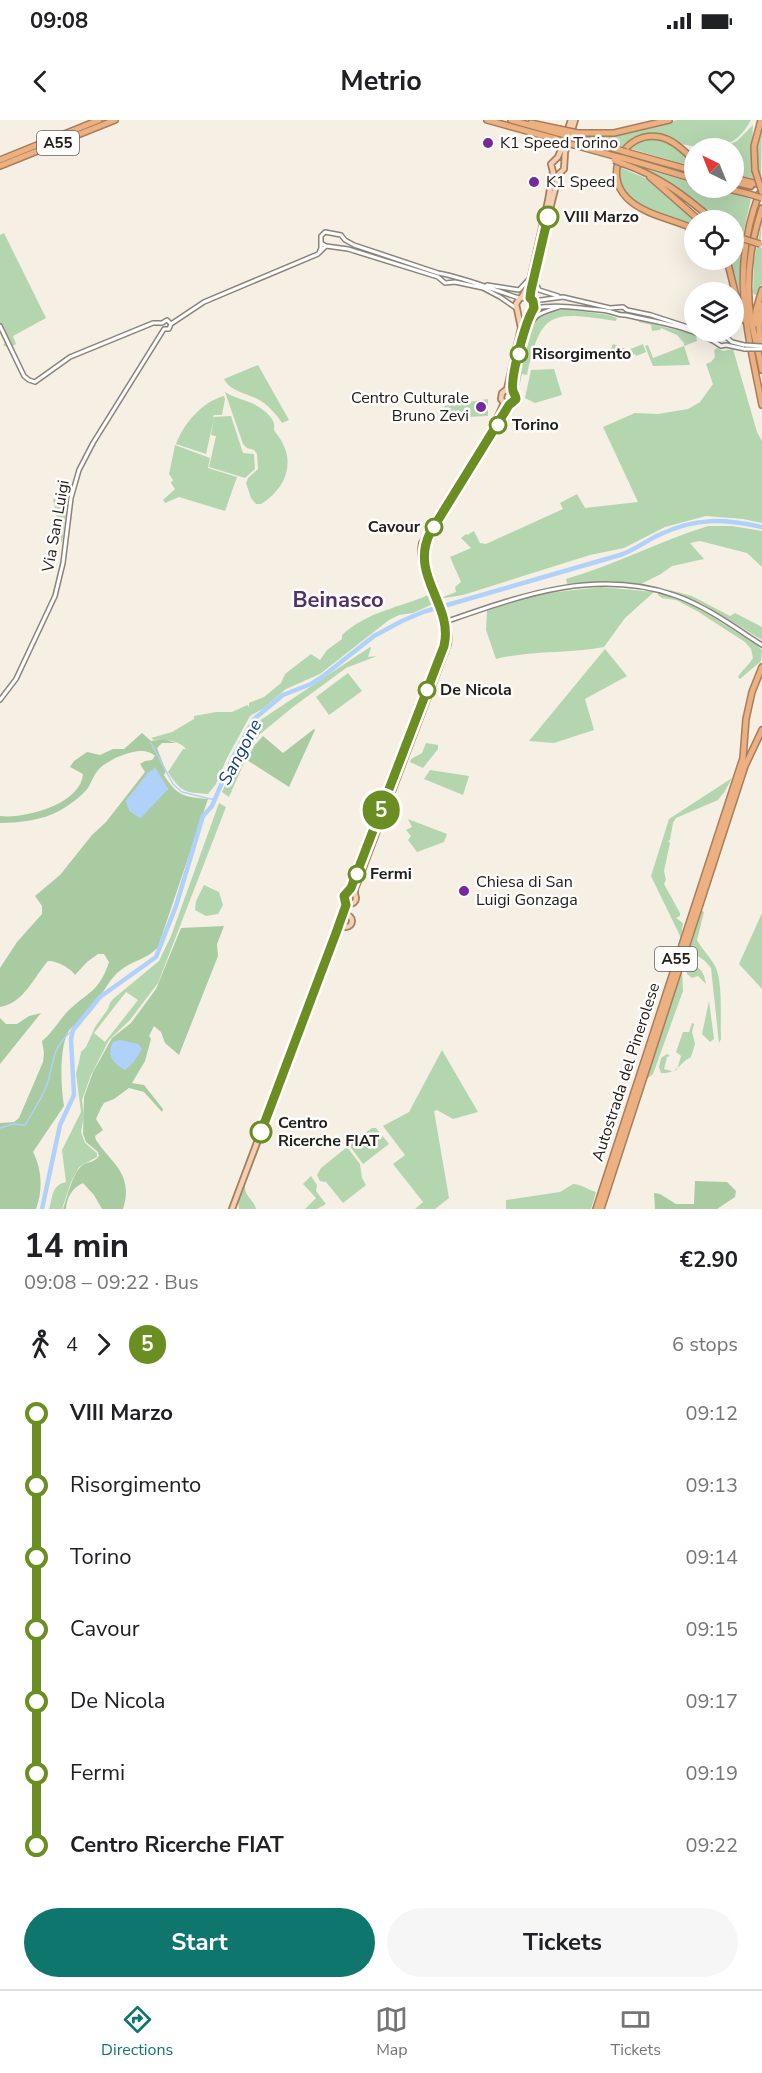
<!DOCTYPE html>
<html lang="en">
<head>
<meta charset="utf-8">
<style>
	body { margin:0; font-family:"Nunito Sans",sans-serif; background:#f6f6f6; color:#202124; height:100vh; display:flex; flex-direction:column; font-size:22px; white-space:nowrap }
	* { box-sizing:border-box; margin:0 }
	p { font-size:20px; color:#757577 }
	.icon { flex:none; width:33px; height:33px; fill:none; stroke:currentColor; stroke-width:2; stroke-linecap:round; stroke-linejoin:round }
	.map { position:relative; height:1089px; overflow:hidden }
	.details { display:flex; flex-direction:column; background:#fff; flex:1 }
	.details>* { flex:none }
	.badge { padding:0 12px; border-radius:20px; font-size:21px; line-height:39px }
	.needle { width:39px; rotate:317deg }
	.fabs { position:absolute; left:684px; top:18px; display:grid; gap:12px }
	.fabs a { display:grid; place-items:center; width:60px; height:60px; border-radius:50%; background:#fff; box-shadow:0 6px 24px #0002; font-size:30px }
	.map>.badge { position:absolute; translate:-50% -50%; box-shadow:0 0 0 3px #fff }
	.legs { display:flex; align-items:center; gap:9px; height:66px; padding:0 24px; font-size:20px }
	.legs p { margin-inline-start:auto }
	.head { display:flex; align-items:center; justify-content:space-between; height:102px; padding:0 24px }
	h1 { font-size:33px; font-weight:700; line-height:45px }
	.cta { display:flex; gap:12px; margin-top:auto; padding:12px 24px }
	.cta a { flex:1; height:69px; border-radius:36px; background:#0f766e; color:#fff; font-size:24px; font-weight:700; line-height:69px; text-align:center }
	.cta a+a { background:#f6f6f6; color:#202124 }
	ul { padding:0 24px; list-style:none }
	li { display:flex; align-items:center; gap:21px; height:72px; font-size:22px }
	li i { display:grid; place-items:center; width:9px; height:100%; margin:0 8px; background:currentColor }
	li i::after { content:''; width:15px; height:15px; margin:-8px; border:4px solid; border-radius:50%; background:#fff }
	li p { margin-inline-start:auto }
	li:first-child i { background:linear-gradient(#0000 50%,currentColor 0) }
	li:last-child i { background:linear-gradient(currentColor 50%,#0000 0) }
	.status { display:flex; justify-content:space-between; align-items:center; height:42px; padding:0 30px; background:#fff; direction:ltr }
	.status svg { height:16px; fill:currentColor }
	header { display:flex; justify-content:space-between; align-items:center; height:78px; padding:0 24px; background:#fff; font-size:27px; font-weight:700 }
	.dock { display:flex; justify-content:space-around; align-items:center; height:84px; border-top:2px solid #e0e0e0; background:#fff; font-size:16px; color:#757577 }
	.dock a { display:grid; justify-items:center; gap:3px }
	.dock .current { color:#0f766e }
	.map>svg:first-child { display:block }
</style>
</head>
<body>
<div class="status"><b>09:08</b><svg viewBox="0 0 49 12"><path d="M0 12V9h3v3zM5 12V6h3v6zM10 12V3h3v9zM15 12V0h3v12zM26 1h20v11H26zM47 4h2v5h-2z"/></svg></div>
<header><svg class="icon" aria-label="back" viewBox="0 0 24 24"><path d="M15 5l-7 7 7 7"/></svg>Metrio<svg class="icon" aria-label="heart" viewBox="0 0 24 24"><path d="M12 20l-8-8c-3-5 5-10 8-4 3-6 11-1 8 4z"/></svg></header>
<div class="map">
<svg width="762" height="1089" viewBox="0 0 762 1089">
	<rect width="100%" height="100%" fill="#f6efe4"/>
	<!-- green -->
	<path fill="#b4d6af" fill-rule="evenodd" d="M677,0H751C720,59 661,0 623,27L584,17L617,15Z
		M762,3L761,60L734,54V28H721L737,21L753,5L751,45L752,51L758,50L756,32Z
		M653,18C670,22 681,31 694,42V47L628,28L637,22Z
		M619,47L648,59L695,100L694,107C672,97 625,88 619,61C618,57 619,51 619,47Z
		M646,49L694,63V68H710L751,79L741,123L739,171L729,140H734V119L735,120L736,115L734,113V100H716L676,67Z
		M762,101L760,127L762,128V164L758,174L755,175L753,173L754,142Z
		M4,113L46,198L13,216L16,224L9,228L3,225L6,222L0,211V115Z
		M565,189L609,195L617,198L616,201C553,192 541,188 527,255L522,254L518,272L516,264L526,217L532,206L540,195L550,191Z
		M637,200L696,215L697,221L684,226L690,245L653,246L645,226L648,225L653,238L684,226V223L677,215L661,208L660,210L652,211L651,205L639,202Z
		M613,224L628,230L643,224L646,232L636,236L635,234L630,236L628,234L617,238L615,230L610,231Z
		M717,228L723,231L733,229L757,312L762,321V403L743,399L706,396L665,407L624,428L590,435L463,475L438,479L456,472L455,467L461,462L450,437L471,428L461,418L466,414L467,415L474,411L480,423L486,424L563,389L560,383L577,374L585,388L638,382L603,307L635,293L658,294L688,289L700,282L713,264L706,244L711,242L715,237L714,230Z
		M258,245L289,300L282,303C276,294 270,287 261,281C249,273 231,273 224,259Z
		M554,249L562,275L535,283L525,278L531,250Z
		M225,272C237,280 251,280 263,290C267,293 273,298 274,304C275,310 272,308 276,313C297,339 288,367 261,384H256L251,378L246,363L248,358L258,349L257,334L254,330L247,328L243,324Z
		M224,276L225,279L222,295H214L213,297L231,296L243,333L254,334L255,349L245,358L209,347L216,316L211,315L214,298L206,334L176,324C184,303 202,282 224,276Z
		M488,279V289L478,284L477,288L488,290V296L446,298L444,286Z
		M175,325L210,338L208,348L237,357L225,391L179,377L165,383L163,380L175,369L171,363L173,360L169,354Z
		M53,379H56L66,390L62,422L56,421L57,399Z
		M708,406H732L762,411V447L747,433L700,421L690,423L704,439L672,446L661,454L641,464L608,461L567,464L566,459C615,445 659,421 708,406Z
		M601,467L654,472L625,498L604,527C568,534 531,530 496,539L486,510L487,490L539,474Z
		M666,469L692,476L730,496L735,493L762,507V520L703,484Z
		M658,472L695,486L757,525L762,530L761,541L740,559L738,557C742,550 749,545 753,538L751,529L745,522L697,491L676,480L662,478L658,475Z
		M431,474L435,483L413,493L399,495L389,500L320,554L286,569L264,588L250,596L227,638L216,664L208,674C184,672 182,673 168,652L183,629H186C179,620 165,619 154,620L151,618L172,612L194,599V596L216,592H232L247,585L249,587V583L264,577L281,563L285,554L311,534L320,540L327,530L342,519V515C366,492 401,487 431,474Z
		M370,527L371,528L368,537L377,536L346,548L293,587L259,615L252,625L229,677L222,672L252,610L259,601Z
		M605,529L627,556L585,579L594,610L554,623L529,621Z
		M348,553L362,571L329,595L316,577Z
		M426,623L438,625V629L423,648L410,642L411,639L422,633Z
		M430,650L469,656L463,675L424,659Z
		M732,658L725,671L718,680L676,698L673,703L670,720L668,721L670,723L664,751L666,760L664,764L680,793V796L676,798L683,803L681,818L651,756L669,699Z
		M219,683L226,687L158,863L130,900L109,920L91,955L82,980L84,995L81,1012L85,1023L97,1033V1037L79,1047L71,1062L62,1089H49C53,1078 51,1065 66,1062L62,1030L81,992L76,954L79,942L81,932L86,927L95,907L108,889L110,883L113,879L159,841L171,816ZM126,872L138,880L105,922L94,913Z
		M408,699L447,714L444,722L417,732L408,720L411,716L406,710L412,707Z
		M204,765L219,772L223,785L218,794L206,796L195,790L196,781Z
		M702,791L704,792L697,820C702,830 711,837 716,848C723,865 720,899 721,919L719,923L711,848L705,841L689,830Z
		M762,793V869L739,844Z
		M687,836C694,849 703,844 706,864L698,856L692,858L687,854Z
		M682,848L683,871L653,954L648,958L647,956Z
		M709,881L714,919L710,922L702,914Z
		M692,903L694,904L692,912L695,924L691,937C679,943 678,954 661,953L659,947L661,938L667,934L670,936L667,937L664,949L671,951L677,950L681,936L676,932L683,912H689Z
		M442,930L478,992L453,999L437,990L434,991L449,1078L435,1089H415L423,1082L393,1044L405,1035L383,1006L409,992Z
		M293,935L295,937L245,1065C244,1077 254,1079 256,1089H239L238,1082Z
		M372,1008H376L389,1024L363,1044L349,1025Z
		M347,1027L360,1044L362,1058L366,1065L343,1083L326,1062L320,1061L317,1055L321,1048Z
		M311,1056L317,1065L316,1071L326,1084L317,1089H305L316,1078L303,1064Z
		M573,1064C581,1064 588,1070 596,1072L591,1089H506V1080L560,1072Z"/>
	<!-- forest -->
	<path fill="#a8cba2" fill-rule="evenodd" d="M314,609L315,610L289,667L247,640L254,626L263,616L283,633Z
		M142,613L151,621L164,619L176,623H162L157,628L166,651L164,655C177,676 184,677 208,679L158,827C148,839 134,840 122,849C108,859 102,876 92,890C87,898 78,902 71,908C58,923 61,968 64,986L33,1032C42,1049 43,1071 36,1089H0V1003L14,1002L19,998L43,942L44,933L42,921C52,913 58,902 67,892C87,872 99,873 109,842L104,834H98L87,842L75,855C71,848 55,840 48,841C33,858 24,883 0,887V848L17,822L42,794V786L35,776L60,755L92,715L106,702L145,652L140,644L145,641L152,640L155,636C143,623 111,638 100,648C94,654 92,661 88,668C81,677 69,685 59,691C43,700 18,703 0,703V696C25,699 81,684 83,654L70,647L74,641L87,632L100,635L113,629H124ZM150,651L160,657L168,669L138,696L130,691L126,681Z
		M224,806L217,824L218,836L179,935L165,923L161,912L154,906L149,916L151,919L145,941L132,963L144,965L163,989L162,992L144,972L129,968L114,979L104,983L101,988L96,999L103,1010L95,1016L96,1020C112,1044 134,1054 123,1089H102L94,1075L83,1063C72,1068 67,1077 66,1089H63C67,1078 73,1051 83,1045C89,1041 94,1043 99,1036L98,1032L86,1022L83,1014L84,977L93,952L112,918L131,903L156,869L181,808Z
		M41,893L0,944V898L6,904H17L29,896Z
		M695,1061L727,1062L736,1071L735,1077L717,1089H655L654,1073L660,1074L676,1084H694Z"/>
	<!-- water -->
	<path fill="#b0d1fa" d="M155,647L168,669L141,698H139L130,691L126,681L150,650L152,651Z
		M120,920L138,924L142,929L133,943L125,950C113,943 106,936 113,922Z"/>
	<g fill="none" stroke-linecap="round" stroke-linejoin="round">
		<!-- stream -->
		<path stroke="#b0d1fa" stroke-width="1.5" d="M151,623L173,664L182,672L215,680
			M0,1008L13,1004L25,1005C32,993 41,980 46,967C55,943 50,928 73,910"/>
		<!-- river -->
		<path stroke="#b0d1fa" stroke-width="4.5" d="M42,1089L60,1005L74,975L71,919L73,910L100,877L156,837L176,786L203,696L212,686L233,637L254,599L283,575L311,564L322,557L374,516L402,501L423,492L620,435C635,430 647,420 661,414C698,397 724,399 762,407"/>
		<defs>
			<path id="tertiary" d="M321,123L326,126L348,129L438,157L445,163L455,162L483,168L500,177L516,188
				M319,133L321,128V116L325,112L341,115L345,120L354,125L438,153C466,158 491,169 519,178
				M536,158V163L539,170L558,176
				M487,165L519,170L529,159
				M533,181L563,177L610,188L623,187L627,190L651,195L694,209
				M534,188C558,184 583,188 607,191C614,192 619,196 625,195C657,202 694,207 721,226L726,225L745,229
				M0,206L24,256L29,260L35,262L70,237L153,203H162L167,200L171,204
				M702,212L712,215L725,216L732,222L744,225
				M525,214C536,193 537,194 559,187
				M445,502C520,476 594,448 674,475C706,486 734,507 762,525
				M0,580L16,559L55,476L63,443L71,378L79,350L93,323L164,209H169L171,204L204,182L318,134L326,126"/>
			<path id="primary" d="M567,12L571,0
				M522,177L530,161L548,81L553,52L551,44L558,37L565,20
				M530,178L552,81L559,54L564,49L565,32L575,0
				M507,269L521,208L516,184L520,178L527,177L531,179L534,186L525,206L515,254L513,271L516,278L512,283H504L501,279L502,273L507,269L513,271
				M497,306L509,285
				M424,445L426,424L431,412
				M344 778a6 6 0 1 1 12 0a6 6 0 1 1-12 0Z
				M347,773L351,768L432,557
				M355,774V769L448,524C453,488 415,459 422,423L495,303L504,283
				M340 801a6 6 0 1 1 12 0a6 6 0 1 1-12 0Z
				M232,1089L340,802"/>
			<path id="motorway" d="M487,0L556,19
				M511,0L558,13
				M531,3L559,9
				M578,13H614L669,0
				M576,18L616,29
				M574,25L614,36
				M626,32L694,51
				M623,38L694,59
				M0,40L99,0
				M694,40C684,31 674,20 660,17C625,10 602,53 627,78C644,95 673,99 694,109
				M621,43C659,56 683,74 713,100
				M0,46L115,0
				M755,50L754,26L761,0
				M650,57L699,100
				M734,58L762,65
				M734,62L751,66
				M725,68L749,74
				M759,74C730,151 747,208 762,285
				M762,88C750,124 745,161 751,199C754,216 759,233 762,250
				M727,140L742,200
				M755,204L756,190L762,170
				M760,228L759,206L762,185
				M596,1089L743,638L746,599L752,572L762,547
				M601,1089L745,646L762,610"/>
		</defs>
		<!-- tertiary casing -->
		<use href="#tertiary" stroke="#89837a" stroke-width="6"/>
		<!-- primary casing -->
		<use href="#primary" stroke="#a67e5d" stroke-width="8"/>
		<!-- motorway casing -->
		<use href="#motorway" stroke="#a67e5d" stroke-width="8"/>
		<!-- tertiary -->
		<use href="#tertiary" stroke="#fff" stroke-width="3"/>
		<!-- primary -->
		<use href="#primary" stroke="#f4d0b3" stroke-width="4.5"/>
		<!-- motorway -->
		<use href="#motorway" stroke="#edb080" stroke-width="5"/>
		<defs>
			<path id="tertiary-bridge" d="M744,225L762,226
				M745,229H762"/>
			<path id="motorway-bridge" d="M559,9L578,13
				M558,13L576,18
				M556,19L574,25
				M616,29L626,32
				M614,36L623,38
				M614,40L621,43
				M755,50L762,72
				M749,74L762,78
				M734,116L760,124"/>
		</defs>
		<!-- tertiary-bridge casing -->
		<use href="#tertiary-bridge" stroke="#89837a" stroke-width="6" stroke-linecap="butt"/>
		<!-- motorway-bridge casing -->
		<use href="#motorway-bridge" stroke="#a67e5d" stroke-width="8" stroke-linecap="butt"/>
		<!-- tertiary-bridge -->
		<use href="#tertiary-bridge" stroke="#fff" stroke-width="3"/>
		<!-- motorway-bridge -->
		<use href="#motorway-bridge" stroke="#edb080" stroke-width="5"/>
	</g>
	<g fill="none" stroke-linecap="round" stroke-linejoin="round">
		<defs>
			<path id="line-1" d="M261,1012L336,813L346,785L344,776L351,768L444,526C454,485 409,456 430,413L509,285L516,279C516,276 514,274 513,271C510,257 526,200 534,188L533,181L530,178L531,170L548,97"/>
		</defs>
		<!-- line-1 casing -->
		<use href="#line-1" stroke="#fff" stroke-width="14"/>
		<!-- line-1 -->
		<use href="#line-1" stroke="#6b8e23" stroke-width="9"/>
	</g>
	<!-- markers -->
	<g fill="#752a9c" stroke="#fefdfb" stroke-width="2">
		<circle cx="488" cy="23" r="6"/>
		<circle cx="534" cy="62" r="6"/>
		<circle cx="481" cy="287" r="6"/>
		<circle cx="464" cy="771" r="6"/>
	</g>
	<g fill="#fff" stroke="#6b8e23" stroke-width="3">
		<circle cx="548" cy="97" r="10"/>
		<circle cx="519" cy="234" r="8"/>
		<circle cx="498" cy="305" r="8"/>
		<circle cx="434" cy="407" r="8"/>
		<circle cx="427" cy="570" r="8"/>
		<circle cx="357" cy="754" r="8"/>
		<circle cx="261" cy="1012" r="10"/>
	</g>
	<g text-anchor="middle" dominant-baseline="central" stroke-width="5" stroke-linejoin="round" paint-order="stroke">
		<!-- shield labels -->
		<g fill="#fefdfb" stroke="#64625f" stroke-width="1.5">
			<rect x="37" y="11" width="42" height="24" rx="4.5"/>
			<rect x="655" y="827" width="42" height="24" rx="4.5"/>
		</g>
		<g font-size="15" font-weight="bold" fill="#22201c">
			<text x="58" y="23">A55</text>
			<text x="676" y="839">A55</text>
		</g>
		<!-- poi labels -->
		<g font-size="16" fill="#22201c" stroke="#fefdfb" text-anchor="start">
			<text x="500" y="23">K1 Speed Torino</text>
			<text x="546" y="62">K1 Speed</text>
			<text x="469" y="278" text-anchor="end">Centro Culturale<tspan x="469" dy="18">Bruno Zevi</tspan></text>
			<text x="476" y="762">Chiesa di San<tspan x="476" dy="18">Luigi Gonzaga</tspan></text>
		</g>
		<!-- stop labels -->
		<g font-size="16" font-weight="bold" fill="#22201c" stroke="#fefdfb" text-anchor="start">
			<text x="564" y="97">VIII Marzo</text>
			<text x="532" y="234">Risorgimento</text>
			<text x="512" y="305">Torino</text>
			<text x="420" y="407" text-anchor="end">Cavour</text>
			<text x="440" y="570">De Nicola</text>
			<text x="370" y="754">Fermi</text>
			<text x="278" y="1003">Centro<tspan x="278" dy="18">Ricerche FIAT</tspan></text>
		</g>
		<!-- street labels -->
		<g font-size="16" fill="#22201c" stroke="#fefdfb">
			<text transform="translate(56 406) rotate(-80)">Via San Luigi</text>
			<text transform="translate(626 952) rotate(-72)">Autostrada del Pinerolese</text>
		</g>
		<!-- water labels -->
		<g font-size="18" font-style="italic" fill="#154273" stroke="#fefdfb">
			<text transform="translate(240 632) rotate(-62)">Sangone</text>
		</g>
		<!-- district labels -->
		<g font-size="22" font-weight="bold" fill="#512f67" stroke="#fefdfb">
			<text x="338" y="480">Beinasco</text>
		</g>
	</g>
</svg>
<div class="fabs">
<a><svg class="needle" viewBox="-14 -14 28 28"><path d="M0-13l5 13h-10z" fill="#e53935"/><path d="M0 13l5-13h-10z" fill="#757577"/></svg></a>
<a><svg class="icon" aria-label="locate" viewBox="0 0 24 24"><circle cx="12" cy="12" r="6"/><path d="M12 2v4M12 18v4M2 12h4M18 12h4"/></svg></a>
<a><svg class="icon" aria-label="layers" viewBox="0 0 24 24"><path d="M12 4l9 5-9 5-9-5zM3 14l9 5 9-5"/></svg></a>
</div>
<b class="badge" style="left:381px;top:690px;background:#6b8e23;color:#fff">5</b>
</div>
<section class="details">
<div class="head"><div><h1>14 min</h1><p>09:08 – 09:22 · Bus</p></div><b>€2.90</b></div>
<div class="legs"><svg class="icon" aria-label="walk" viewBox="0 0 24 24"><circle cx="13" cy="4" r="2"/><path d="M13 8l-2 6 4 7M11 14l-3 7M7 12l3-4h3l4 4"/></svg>4<svg class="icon" aria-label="forward" viewBox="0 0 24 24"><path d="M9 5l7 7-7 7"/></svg><b class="badge" style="background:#6b8e23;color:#fff">5</b><p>6 stops</p></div>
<ul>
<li><i style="color:#6b8e23"></i><b>VIII Marzo</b><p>09:12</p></li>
<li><i style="color:#6b8e23"></i><span>Risorgimento</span><p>09:13</p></li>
<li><i style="color:#6b8e23"></i><span>Torino</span><p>09:14</p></li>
<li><i style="color:#6b8e23"></i><span>Cavour</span><p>09:15</p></li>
<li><i style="color:#6b8e23"></i><span>De Nicola</span><p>09:17</p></li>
<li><i style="color:#6b8e23"></i><span>Fermi</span><p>09:19</p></li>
<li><i style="color:#6b8e23"></i><b>Centro Ricerche FIAT</b><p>09:22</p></li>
</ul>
<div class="cta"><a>Start</a><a>Tickets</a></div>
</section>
<nav class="dock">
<a class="current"><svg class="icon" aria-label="directions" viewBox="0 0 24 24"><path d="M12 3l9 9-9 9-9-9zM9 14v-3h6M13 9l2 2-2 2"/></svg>Directions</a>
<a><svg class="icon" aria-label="map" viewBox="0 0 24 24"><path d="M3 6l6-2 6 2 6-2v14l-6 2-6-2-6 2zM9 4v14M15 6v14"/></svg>Map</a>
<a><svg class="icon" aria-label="tickets" viewBox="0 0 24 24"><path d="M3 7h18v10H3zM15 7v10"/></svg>Tickets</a>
</nav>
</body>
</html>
